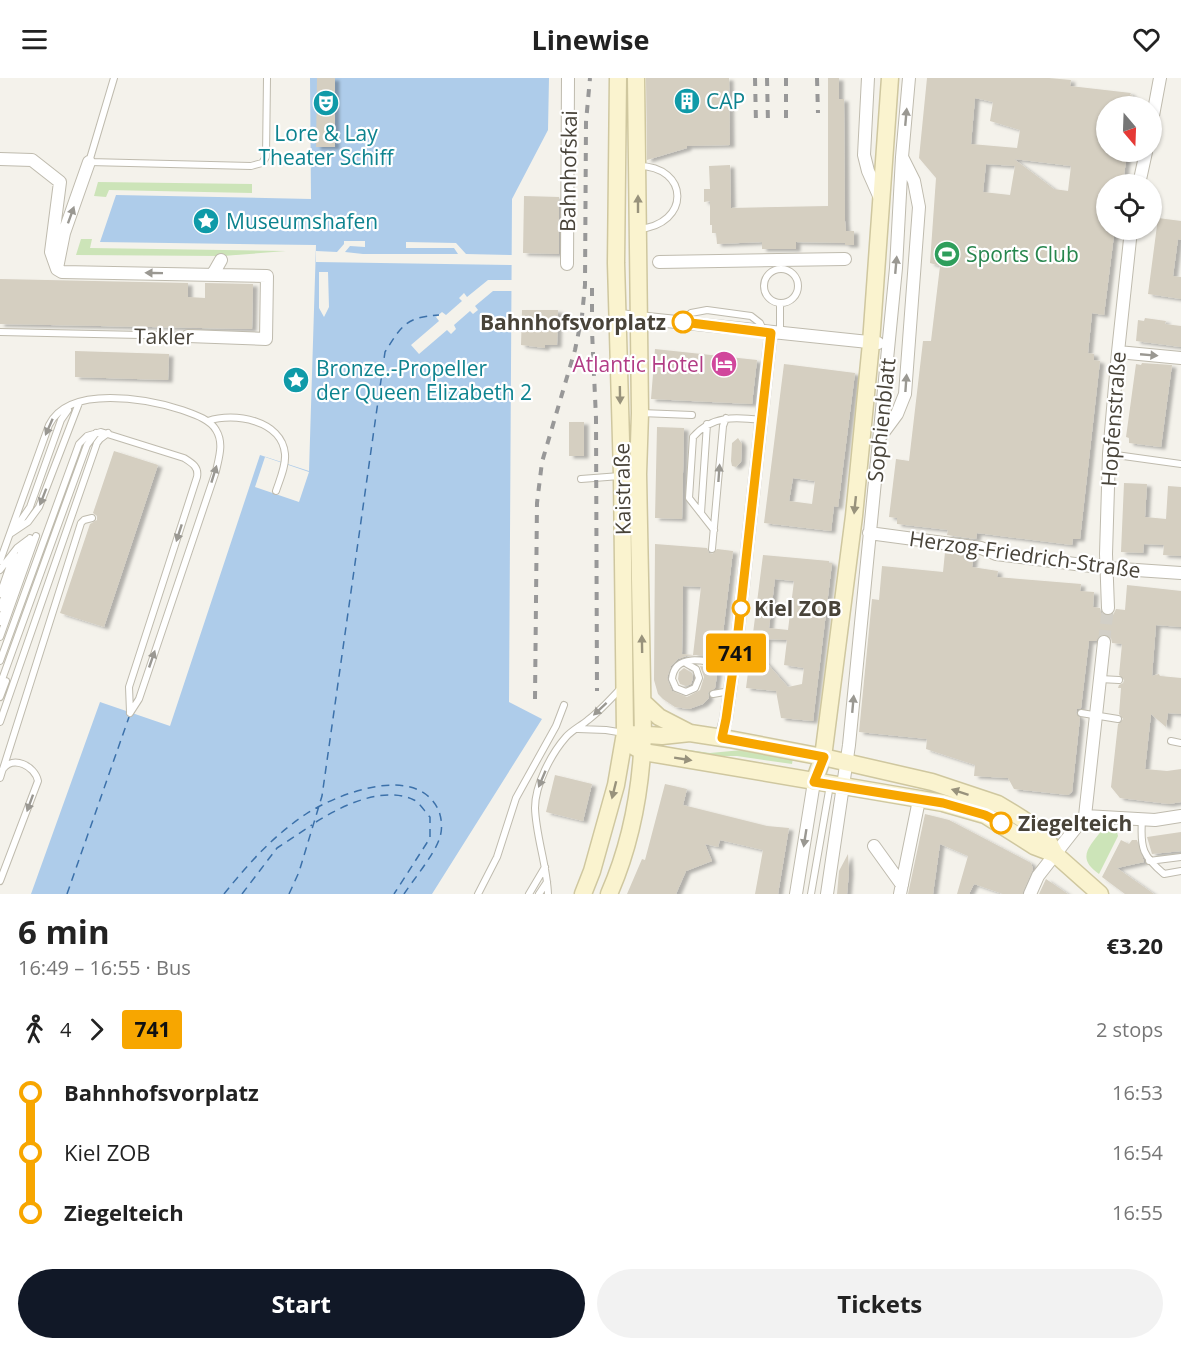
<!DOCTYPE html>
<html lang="en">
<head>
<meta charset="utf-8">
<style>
	body { margin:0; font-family:"Open Sans",sans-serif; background:#f2f2f2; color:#222; height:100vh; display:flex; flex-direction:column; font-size:22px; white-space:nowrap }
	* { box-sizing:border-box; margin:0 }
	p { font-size:20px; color:#767676 }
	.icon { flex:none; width:33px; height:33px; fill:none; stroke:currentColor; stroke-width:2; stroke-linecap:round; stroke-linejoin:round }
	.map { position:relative; height:816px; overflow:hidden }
	.panel { display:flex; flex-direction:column; background:#fff; flex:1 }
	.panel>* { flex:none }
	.badge { padding:0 12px; border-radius:4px; font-size:21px; line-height:39px }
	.needle { width:39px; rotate:161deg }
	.tools { position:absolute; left:1096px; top:18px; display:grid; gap:12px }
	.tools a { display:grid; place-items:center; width:66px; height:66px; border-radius:50%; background:#fff; box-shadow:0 2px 4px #0004; font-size:30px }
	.map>.badge { position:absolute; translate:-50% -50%; box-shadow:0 0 0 3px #fff }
	.legs { display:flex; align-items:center; gap:9px; height:66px; padding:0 18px; font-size:20px }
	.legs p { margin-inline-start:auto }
	.head { display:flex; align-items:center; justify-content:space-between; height:102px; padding:0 18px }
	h1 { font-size:33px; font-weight:700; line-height:45px }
	.action { display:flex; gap:12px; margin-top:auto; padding:12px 18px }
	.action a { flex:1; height:69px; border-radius:36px; background:#111827; color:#fff; font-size:24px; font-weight:700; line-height:69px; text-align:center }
	.action a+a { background:#f2f2f2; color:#222 }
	ul { padding:0 18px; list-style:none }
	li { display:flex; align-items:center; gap:21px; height:60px; font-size:22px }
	li i { display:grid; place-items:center; width:9px; height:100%; margin:0 8px; background:currentColor }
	li i::after { content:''; width:15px; height:15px; margin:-8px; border:4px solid; border-radius:50%; background:#fff }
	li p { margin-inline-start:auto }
	li:first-child i { background:linear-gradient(#0000 50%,currentColor 0) }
	li:last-child i { background:linear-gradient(currentColor 50%,#0000 0) }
	header { display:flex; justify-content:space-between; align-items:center; height:78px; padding:0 18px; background:#fff; font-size:27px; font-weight:700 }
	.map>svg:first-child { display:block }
</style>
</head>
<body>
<header><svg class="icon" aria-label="menu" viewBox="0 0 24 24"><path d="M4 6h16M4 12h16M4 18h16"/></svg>Linewise<svg class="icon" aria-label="heart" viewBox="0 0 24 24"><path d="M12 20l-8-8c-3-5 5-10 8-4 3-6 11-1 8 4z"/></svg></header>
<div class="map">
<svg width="1181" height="816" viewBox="0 0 1181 816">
	<defs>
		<filter id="shadow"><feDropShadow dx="4.5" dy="2.5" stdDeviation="1.5" flood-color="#0004"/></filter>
	</defs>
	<rect width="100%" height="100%" fill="#f4f2eb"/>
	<!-- green -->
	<path fill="#cce4b8" d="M98,104L252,106V115L109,112L106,119L94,118Z
		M81,161H92L90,170L286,173L223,178L76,177Z
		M667,669L710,675L753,671L793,680L792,686L737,678H712L666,672Z
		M1109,750L1117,754L1118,758L1099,796C1076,780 1089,769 1102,752Z"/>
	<!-- water -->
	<path fill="#aeccea" d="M310,0H549L548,52L512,121L509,624L542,641L432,816H31L100,624L170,648L260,377L309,393L316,167L100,164L116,117L311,121Z"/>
	<!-- pier -->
	<path fill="#f4f2eb" d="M344,163H365V169L350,168L345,174L363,176H458L454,170H406V164L456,165L466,176L512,177V187L316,184V173L337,174L344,166Z
		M319,194H328L329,229L324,239L319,230Z
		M488,202H512V213H493L475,228L478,232L473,236L470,233L454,247L456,251L451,256L447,252L419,276L411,267L439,243L436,239L442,234L446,237L462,223L459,220L464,215L467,219Z
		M265,379L309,394L299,424L255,409Z"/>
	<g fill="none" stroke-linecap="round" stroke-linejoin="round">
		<!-- ferry -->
		<path stroke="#3c71aa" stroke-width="1.5" stroke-dasharray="8 6" stroke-linecap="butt" d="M316,744C341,728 384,707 414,722C420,725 425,734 430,739V760L394,816
			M67,816L129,639
			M224,816C248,786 273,758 306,736C337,716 415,685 438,731C442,740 443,752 439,762C433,778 414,801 404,816
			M242,816L277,770L312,747
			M289,816L299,794L322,718L385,274C402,247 406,239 439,237"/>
	</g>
	<!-- building -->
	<path fill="#d5cfc1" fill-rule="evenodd" filter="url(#shadow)" d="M317,0H335V69H316Z
		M646,0H729L730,67L687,68V70L647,82Z
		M828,0H839V21H844L845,143L846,153H854V167H845V165L796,164V171H762V164L717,166L716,155H712V147H710V123L704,124V111H710L709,88L730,87L731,130L828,128Z
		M927,0H1049L1071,2L1070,8L1131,15L1130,17L1133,18L1132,28H1107V74H1127L1123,106H1107V152H1110L1114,157L1104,237L1092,235L1088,275L1094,276V282L1100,283L1080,461H1073L1072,467L977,455L976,461L947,457L948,452L897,446V440L889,439L896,381L909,383L923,263H931L940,188L930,185L936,100L919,80ZM975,20L993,24L990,43L1020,52L1017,70L971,66ZM1014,81L1071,88L1068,113L1054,111ZM986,86L1015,88L1010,117L983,114Z
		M524,118L559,119V176L523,175Z
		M1158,140L1181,143V162L1178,161L1173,198L1181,199V221L1148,216Z
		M0,201L188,205V219L205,220V205L253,206L252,251L0,246Z
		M522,232H558L557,267H545V270L521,267Z
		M1145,240L1166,243L1165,246L1181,248V269L1136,263L1138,242L1144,243Z
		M655,271L757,282L752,326L651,321Z
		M75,273L169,276L168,302L75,299Z
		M1142,285L1172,287L1161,369L1129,365V360L1126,359L1136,286L1141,287Z
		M784,286L855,295L838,429L834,428L831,453L764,445ZM793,400L815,403L812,426L789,423Z
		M569,344H584V378H569Z
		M657,349L684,350L682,441L655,440Z
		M738,360L742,366L741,384L736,389L732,388L731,383L732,365Z
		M114,373L158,387L104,549L60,535L90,446L97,442V438L93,435Z
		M1124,405L1147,406L1145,439L1166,441L1168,408L1181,409V478L1163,477L1164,467L1144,466L1143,475L1121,474Z
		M655,466L707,470L709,475L712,476L717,471L733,473L720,580L697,577L686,578L678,581L671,588L667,600L672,613L687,619L700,612L704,599L700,588L718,591L715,610L708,615L709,620L703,626L689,631L675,629L663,621L658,616L654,602ZM683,508L701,509L693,577L682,576Z
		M945,474L974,477L972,489L998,493L997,499L1081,506L1080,513L1094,514L1093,529L1100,530L1101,535L1108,538L1113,537L1116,531L1125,532L1127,507L1181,513V549L1156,547L1152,598L1159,596L1160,598L1181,600V636L1168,635L1166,649L1151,636L1145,691L1167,693L1181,691V724L1169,726L1120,720L1111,709L1118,646L1123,641L1119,636L1121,610H1118L1119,607L1123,605L1124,602L1119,597L1122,566L1112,565L1111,560L1105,556L1100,557L1096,563H1089L1081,630L1077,631L1076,635L1080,640L1072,714L1068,717L1014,711L1008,700L974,698L975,687L926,671L927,661L859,654L872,521L879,522L882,488L943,494Z
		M763,477L829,483V485H832L813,643L781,640L776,613L746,610ZM775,501L794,503L788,552L769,550ZM767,561L787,562L784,587L804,590L802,606L788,609L765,583Z
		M684,590L692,595L693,600L691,606L686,608L680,606L678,601L679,594Z
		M555,697L592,706L583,743L546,734Z
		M665,706L687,711L683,727L767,748L789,750L778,816H755L763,772L720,762L718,769L705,766L712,783L686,793L676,816H627L642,781L645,782Z
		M925,736L949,742L1031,785L1033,791L1022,816H1003L974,806L969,816H957L968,778L940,766L933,816H908Z
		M1181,754V773L1152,776L1147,759Z
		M1121,762L1129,766L1132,762H1137L1144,784L1117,790L1154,816H1125L1102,799Z
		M848,776L849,794L847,816H837L839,793Z
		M1046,801L1068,816H1039Z"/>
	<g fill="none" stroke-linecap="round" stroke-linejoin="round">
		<!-- street-tunnel -->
		<path stroke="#d2cfc7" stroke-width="12" stroke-dasharray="12 6" stroke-linecap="butt" d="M1104,564L1108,530"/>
		<defs>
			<path id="lane" d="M114,0L89,84L251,88L262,85L266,79L267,0
				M638,88C690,88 691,147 638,151
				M1115,152L1130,154
				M764 208a17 17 0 1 1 34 0a17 17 0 1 1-34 0Z
				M780,225V255
				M683,244L691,235L707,232L751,238L760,245L764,254
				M0,254L188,258
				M641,335L692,337
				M208,343C234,334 282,342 285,376C286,388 280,401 276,413
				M1109,376L1181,386
				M581,401L620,398
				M701,435L707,346
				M17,448L30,429L61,342L68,332
				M714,452L689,420L693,359C712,337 736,339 761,342
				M10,456L28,444L39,429L79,325
				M712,471L723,348L726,340
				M0,483L49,347C69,306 148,321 182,332C193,336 210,341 216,352C224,365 219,379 216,393L139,621L130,635
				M0,492L17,470L29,461
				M0,516L14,476
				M0,530L24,466
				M0,544L30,460
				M0,559L36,458
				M0,583L79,366L87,358L101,354L184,380C192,385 199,389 197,399L129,609L130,634
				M687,586L696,591L699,600L695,610L686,614L676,610L672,601C675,571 714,585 733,589
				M1100,601L1119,602
				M0,607L87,367L96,355
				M713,616L730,613
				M0,619L6,603
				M1081,635L1118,641
				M0,644L97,365L100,361L108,355
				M578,651L606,652L624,655
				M1171,663L1181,665
				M3,691L81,445L84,442L92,440
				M0,700C1,697 2,693 3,691C13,677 35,688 38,703L0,803
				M1142,742C1140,771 1143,778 1164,796L1181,793
				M1149,783L1181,779
				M478,816L497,779L516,720L556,648L564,627
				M529,816L545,789
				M539,816L547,804
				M548,816C547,787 536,759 535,730C535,707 551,676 566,659C572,652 581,648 588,642C600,633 610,622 621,610
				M811,816L830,707"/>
			<path id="street" d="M868,0L864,77L868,93L880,120
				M1152,43L1160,0
				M0,81L32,82L60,104L51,174L57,191
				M1139,106L1146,74
				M659,184L845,181
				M567,186L568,0
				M57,190L64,155L89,84
				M57,191L62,194L267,198L266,261L188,258
				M213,196L221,182
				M619,238L878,265
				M1118,274L1181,280
				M880,359L897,336L905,316L919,129L914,103L903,81
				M869,455L981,470L996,476L1107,490L1181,495
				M1108,530L1106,476L1109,376L1118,274L1131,152
				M721,660L726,641L737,563L771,255
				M1085,738L1155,742L1181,738
				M874,768L902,807
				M796,816L814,704
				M827,816L849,667L896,190L902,79L909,0
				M900,816L919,722
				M1030,816L1038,798L1085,738L1104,564"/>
			<path id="secondary" d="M644,625L659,639L690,655
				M635,656L662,658L690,655L729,661L823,679L932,704L998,726L1021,740L1045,757L1055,776
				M633,668L643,674L662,677L943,725L985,737L1034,768L1055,776L1100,816
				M814,704L823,679L854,438L871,265L890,0
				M583,816L592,793L616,707L625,655L622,398L616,185L618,0
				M609,816C631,766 641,711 643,657L638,396L640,335L636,0"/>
		</defs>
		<!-- lane casing -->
		<use href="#lane" stroke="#bfbbae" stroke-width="8"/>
		<!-- street casing -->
		<use href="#street" stroke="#bfbbae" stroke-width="14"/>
		<!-- secondary casing -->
		<use href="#secondary" stroke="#cfc79f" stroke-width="19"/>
		<!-- lane -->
		<use href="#lane" stroke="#fff" stroke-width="6"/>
		<!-- street -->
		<use href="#street" stroke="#fff" stroke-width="12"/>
		<!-- secondary -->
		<use href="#secondary" stroke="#faf3cf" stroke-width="16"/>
		<!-- rail -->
		<path stroke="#989898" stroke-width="4" stroke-dasharray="8 8" stroke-linecap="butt" d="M755,0L756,45
			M767,0L768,45
			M786,0V44
			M817,0L818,35
			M592,210V253L596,340L597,613
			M535,621L537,425L542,384L575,272L582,238L585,207L586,44L590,0"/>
	</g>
	<!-- one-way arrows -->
	<defs><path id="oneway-solid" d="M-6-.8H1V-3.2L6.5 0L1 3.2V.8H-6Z" transform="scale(1.5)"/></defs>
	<g fill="#9a9892">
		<use href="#oneway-solid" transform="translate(906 39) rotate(-85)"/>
		<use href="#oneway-solid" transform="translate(71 137) rotate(-70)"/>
		<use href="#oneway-solid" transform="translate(896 187) rotate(-85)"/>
		<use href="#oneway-solid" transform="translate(154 195) rotate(-179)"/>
		<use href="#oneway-solid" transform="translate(1149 277) rotate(5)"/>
		<use href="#oneway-solid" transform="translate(906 305) rotate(-86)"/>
		<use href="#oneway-solid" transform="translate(49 349) rotate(114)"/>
		<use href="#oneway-solid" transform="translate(719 395) rotate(-86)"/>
		<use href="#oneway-solid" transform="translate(214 396) rotate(-73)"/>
		<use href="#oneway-solid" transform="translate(43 419) rotate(111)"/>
		<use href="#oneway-solid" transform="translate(179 455) rotate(108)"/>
		<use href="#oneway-solid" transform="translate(152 581) rotate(-71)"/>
		<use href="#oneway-solid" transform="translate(853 626) rotate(-85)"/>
		<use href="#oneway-solid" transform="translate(600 631) rotate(137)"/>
		<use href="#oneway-solid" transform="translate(542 701) rotate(113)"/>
		<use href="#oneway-solid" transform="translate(30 725) rotate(110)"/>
		<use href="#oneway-solid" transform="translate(805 760) rotate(99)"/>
	</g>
	<g fill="#98927c">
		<use href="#oneway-solid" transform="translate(638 126) rotate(-90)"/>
		<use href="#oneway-solid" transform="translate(620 317) rotate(89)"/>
		<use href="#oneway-solid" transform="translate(855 427) rotate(96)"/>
		<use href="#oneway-solid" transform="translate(642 566) rotate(-91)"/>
		<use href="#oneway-solid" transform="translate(683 681) rotate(9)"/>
		<use href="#oneway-solid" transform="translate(614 712) rotate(104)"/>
		<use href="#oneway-solid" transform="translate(960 714) rotate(-162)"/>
	</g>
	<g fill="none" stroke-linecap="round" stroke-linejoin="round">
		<defs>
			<path id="line-1" d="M683,244L771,255L737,563L726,641L722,660L824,679L814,704L943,725L985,737L1001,745"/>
		</defs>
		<!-- line-1 casing -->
		<use href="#line-1" stroke="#fff" stroke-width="14"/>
		<!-- line-1 -->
		<use href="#line-1" stroke="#f7a600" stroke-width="9"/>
	</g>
	<!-- icons -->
	<defs>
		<symbol id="building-disc" viewBox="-11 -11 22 22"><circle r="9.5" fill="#0f9aa8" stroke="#fff"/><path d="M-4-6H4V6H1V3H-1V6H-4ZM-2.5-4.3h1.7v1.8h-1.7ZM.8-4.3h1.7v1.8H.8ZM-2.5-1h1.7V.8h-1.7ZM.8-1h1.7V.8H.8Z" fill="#fff"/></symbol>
		<symbol id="theatre-disc" viewBox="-11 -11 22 22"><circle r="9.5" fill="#0f9aa8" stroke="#fff"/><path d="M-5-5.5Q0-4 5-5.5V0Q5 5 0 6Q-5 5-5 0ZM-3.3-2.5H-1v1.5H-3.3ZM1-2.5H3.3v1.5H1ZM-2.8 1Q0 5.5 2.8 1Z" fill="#fff"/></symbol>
		<symbol id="sight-disc" viewBox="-11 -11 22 22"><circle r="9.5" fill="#0f9aa8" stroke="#fff"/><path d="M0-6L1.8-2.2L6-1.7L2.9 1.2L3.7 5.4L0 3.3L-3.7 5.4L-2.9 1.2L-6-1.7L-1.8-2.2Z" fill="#fff"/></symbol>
		<symbol id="stadium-disc" viewBox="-11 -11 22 22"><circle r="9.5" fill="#2e9e5b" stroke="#fff"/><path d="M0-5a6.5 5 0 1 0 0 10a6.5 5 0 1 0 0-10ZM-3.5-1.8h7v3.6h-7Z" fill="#fff"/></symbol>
		<symbol id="hotel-disc" viewBox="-11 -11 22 22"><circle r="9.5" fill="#d1479c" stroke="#fff"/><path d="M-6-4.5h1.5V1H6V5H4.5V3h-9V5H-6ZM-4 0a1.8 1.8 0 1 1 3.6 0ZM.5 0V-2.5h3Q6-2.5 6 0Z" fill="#fff"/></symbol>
	</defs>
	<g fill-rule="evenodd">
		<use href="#building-disc" x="672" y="8" width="30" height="30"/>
		<use href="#theatre-disc" x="311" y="10" width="30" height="30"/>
		<use href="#sight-disc" x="191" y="128" width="30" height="30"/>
		<use href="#stadium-disc" x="932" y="161" width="30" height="30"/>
		<use href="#hotel-disc" x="709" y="271" width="30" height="30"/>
		<use href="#sight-disc" x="281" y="287" width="30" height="30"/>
	</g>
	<!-- markers -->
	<g fill="#fff" stroke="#f7a600" stroke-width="3">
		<circle cx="683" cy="244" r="10"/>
		<circle cx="741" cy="530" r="8"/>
		<circle cx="1001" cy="745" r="10"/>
	</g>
	<g text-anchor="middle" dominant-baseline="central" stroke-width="4.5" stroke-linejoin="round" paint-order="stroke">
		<!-- culture labels -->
		<g font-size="21" fill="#0d838f" stroke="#fff" text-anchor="start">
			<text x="706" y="23">CAP</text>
			<text x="326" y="55" text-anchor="middle">Lore &amp; Lay<tspan x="326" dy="24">Theater Schiff</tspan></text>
			<text x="226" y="143">Museumshafen</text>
			<text x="316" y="290">Bronze.-Propeller<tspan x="316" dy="24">der Queen Elizabeth 2</tspan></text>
		</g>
		<!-- street labels -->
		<g font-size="21" fill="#484339" stroke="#fff">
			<text transform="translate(568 93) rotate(-89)">Bahnhofskai</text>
			<text transform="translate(164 258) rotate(1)">Takler</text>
			<text transform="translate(1113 341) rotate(-86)">Hopfenstraße</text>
			<text transform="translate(881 342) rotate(-84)">Sophienblatt</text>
			<text transform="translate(622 411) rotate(-91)">Kaistraße</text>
			<text transform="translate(1025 476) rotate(8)">Herzog-Friedrich-Straße</text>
		</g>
		<!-- leisure labels -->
		<g font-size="21" fill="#27864d" stroke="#fff" text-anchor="start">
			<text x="966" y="176">Sports Club</text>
		</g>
		<!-- stop labels -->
		<g font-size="21" font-weight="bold" fill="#484339" stroke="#fff" text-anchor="start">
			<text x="666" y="244" text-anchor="end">Bahnhofsvorplatz</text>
			<text x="754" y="530">Kiel ZOB</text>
			<text x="1018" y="745">Ziegelteich</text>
		</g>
		<!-- hotel labels -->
		<g font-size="21" fill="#b23c85" stroke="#fff" text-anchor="end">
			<text x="704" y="286">Atlantic Hotel</text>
		</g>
	</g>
</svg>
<div class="tools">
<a><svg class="needle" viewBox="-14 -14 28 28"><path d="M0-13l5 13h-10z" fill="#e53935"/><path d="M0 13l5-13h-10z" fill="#767676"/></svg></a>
<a><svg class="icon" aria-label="locate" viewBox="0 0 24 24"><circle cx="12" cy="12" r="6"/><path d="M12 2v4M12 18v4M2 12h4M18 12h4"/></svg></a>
</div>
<b class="badge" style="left:736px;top:575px;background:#f7a600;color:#111">741</b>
</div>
<section class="panel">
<div class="head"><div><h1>6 min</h1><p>16:49 – 16:55 · Bus</p></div><b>€3.20</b></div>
<div class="legs"><svg class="icon" aria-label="walk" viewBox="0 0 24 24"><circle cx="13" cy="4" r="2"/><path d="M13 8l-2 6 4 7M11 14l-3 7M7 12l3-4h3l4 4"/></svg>4<svg class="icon" aria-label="forward" viewBox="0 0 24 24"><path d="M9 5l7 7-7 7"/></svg><b class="badge" style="background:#f7a600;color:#111">741</b><p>2 stops</p></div>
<ul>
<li><i style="color:#f7a600"></i><b>Bahnhofsvorplatz</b><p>16:53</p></li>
<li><i style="color:#f7a600"></i><span>Kiel ZOB</span><p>16:54</p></li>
<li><i style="color:#f7a600"></i><b>Ziegelteich</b><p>16:55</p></li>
</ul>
<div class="action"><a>Start</a><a>Tickets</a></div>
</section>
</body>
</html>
